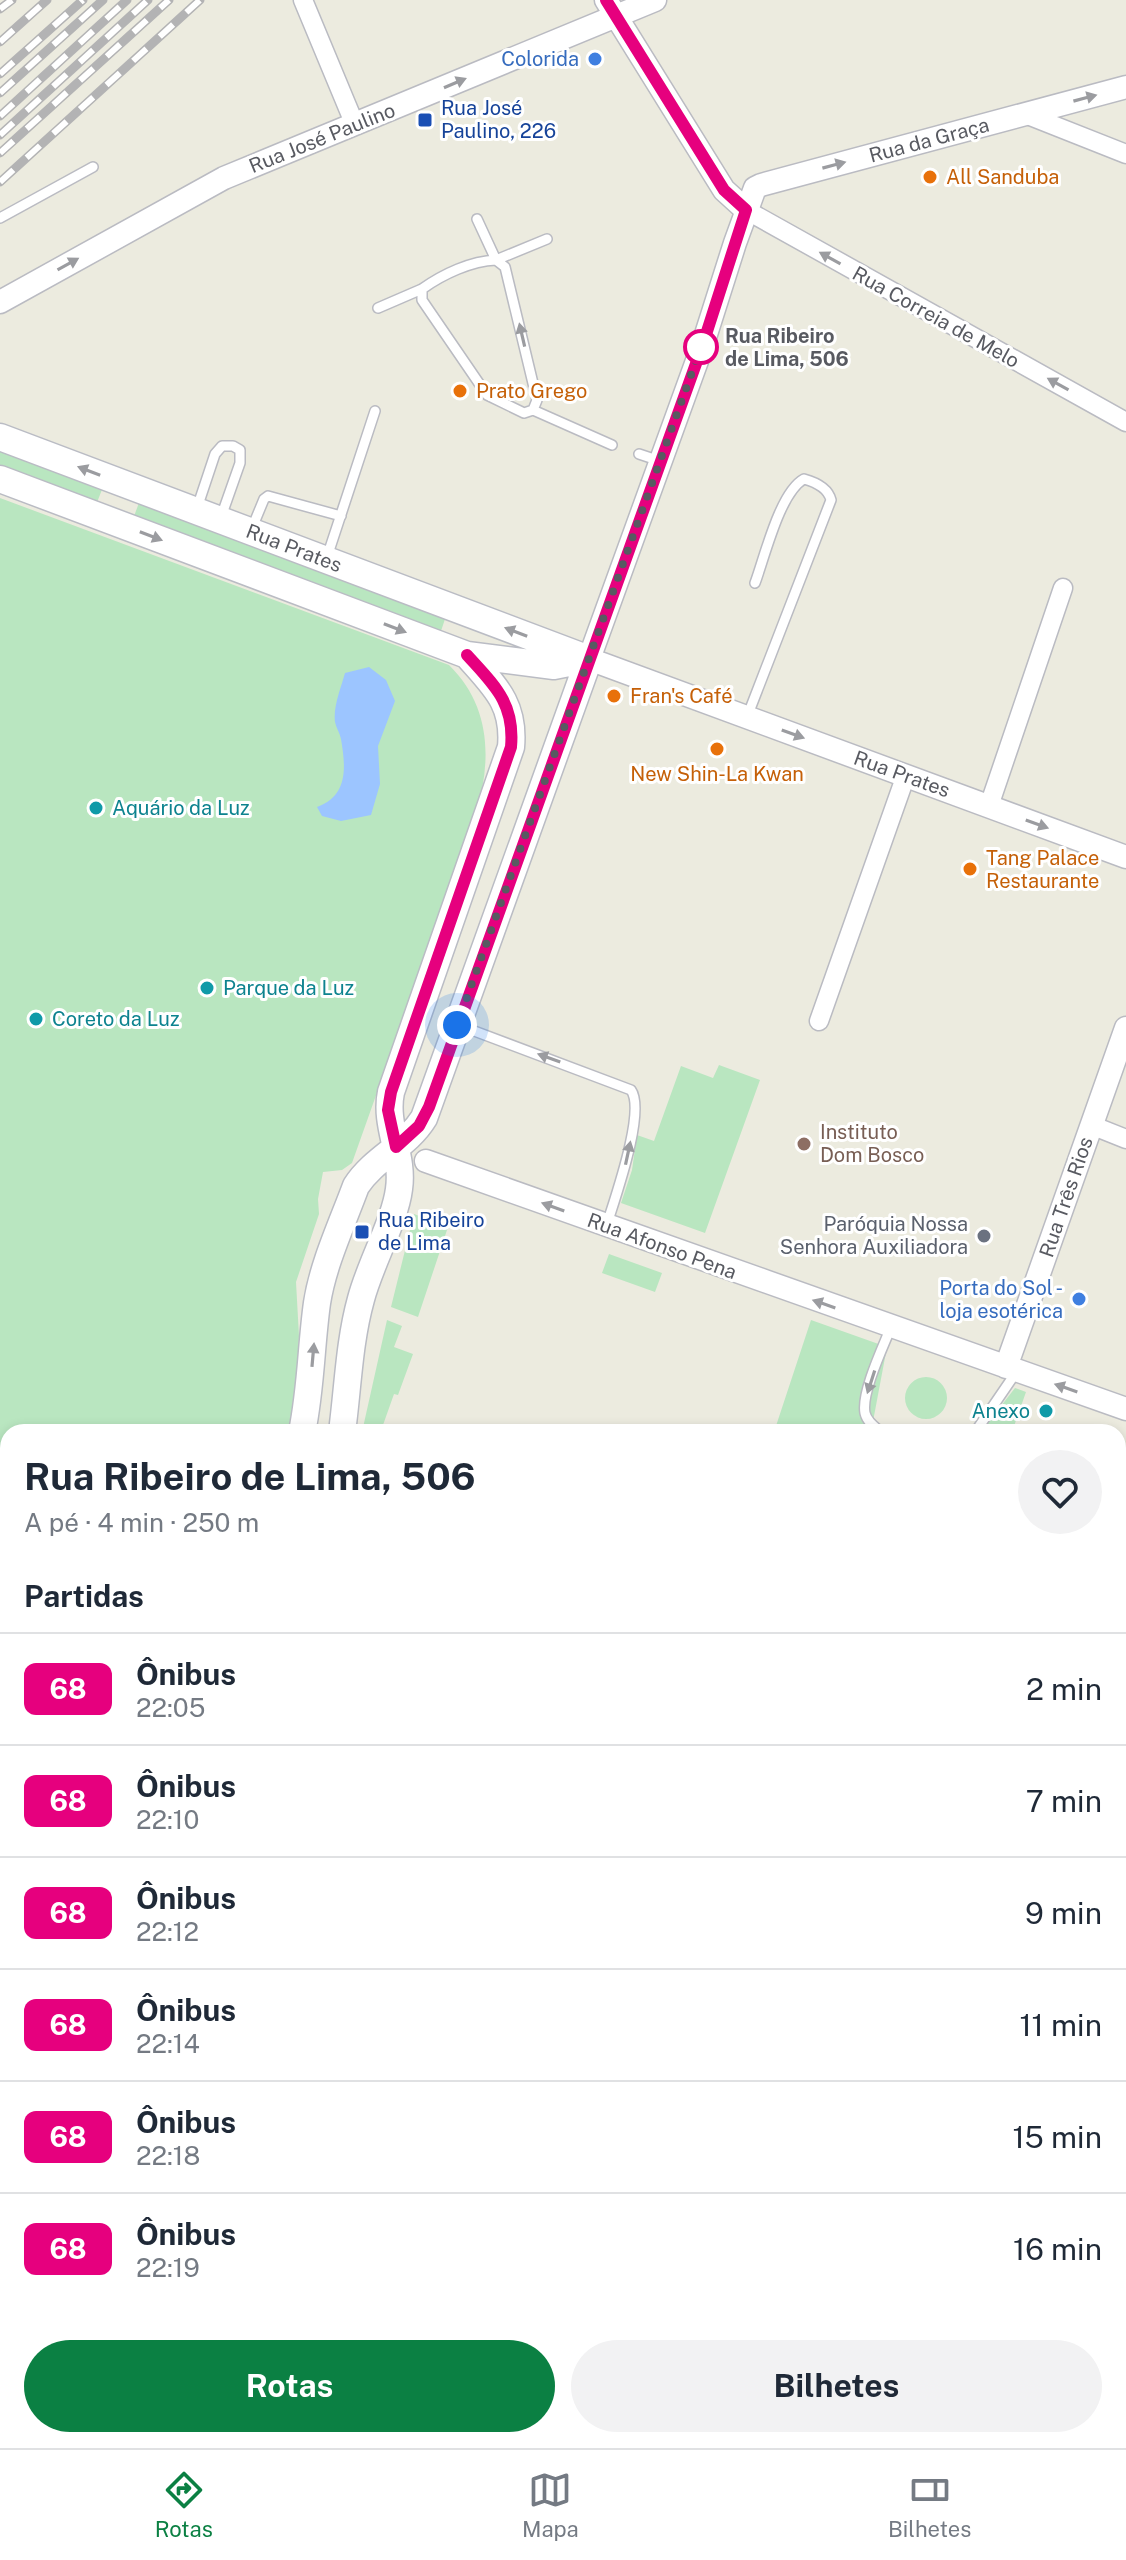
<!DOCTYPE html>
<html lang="pt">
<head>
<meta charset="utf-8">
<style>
	body { margin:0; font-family:"Public Sans",sans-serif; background:#f2f2f3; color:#1f2937; height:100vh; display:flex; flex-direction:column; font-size:30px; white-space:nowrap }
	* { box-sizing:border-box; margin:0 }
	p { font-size:26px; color:#747a83 }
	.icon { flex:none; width:44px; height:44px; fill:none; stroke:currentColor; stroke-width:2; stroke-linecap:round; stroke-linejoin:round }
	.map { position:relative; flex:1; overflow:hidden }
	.details { position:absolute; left:0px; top:1424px; width:1126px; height:1024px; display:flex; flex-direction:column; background:#fff; border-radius:24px 24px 0 0; box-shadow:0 4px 12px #0003 }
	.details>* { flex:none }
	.badge { padding:0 16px; border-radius:12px; font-size:28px; line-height:52px }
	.you { position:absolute; width:40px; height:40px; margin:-20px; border:6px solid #fff; border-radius:50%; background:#1a73e8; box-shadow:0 0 0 12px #1a73e833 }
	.map>.badge { position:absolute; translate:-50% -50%; box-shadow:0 0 0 4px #fff }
	h2 { padding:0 24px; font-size:30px; line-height:72px }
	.round { display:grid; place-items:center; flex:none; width:84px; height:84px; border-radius:42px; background:#f2f2f3 }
	.summary { display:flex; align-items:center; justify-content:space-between; height:136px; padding:0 24px }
	h1 { font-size:38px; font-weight:700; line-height:60px }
	.action { display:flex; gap:16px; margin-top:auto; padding:16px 24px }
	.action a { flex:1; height:92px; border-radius:48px; background:#0b8043; color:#fff; font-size:32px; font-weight:700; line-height:92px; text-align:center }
	.action a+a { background:#f2f2f3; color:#1f2937 }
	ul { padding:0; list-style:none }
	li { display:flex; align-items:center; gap:24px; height:112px; padding:0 24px; border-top:2px solid #e0e1e3 }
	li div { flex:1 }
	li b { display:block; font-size:30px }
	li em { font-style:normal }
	li .badge { min-width:88px; font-weight:700; text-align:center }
	.dock { display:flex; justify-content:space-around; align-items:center; height:112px; border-top:2px solid #e0e1e3; background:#fff; font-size:22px; color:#747a83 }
	.dock a { display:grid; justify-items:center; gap:4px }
	.dock .current { color:#0b8043 }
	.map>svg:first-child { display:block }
</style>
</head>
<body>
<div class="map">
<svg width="1126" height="2448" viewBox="0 0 1126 2448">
	<rect width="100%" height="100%" fill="#ecebdf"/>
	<!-- green -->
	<path fill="#b9e6c0" d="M0,448L103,487L96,505L0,469Z
		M0,498L449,665C491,706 492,760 476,814L352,1163L342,1170L323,1172L318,1199L319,1214L296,1282L299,1336L295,1411L288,1432H8V1587L0,1584Z
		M140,500L446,616L440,634L133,519Z
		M719,1065L760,1080L705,1233L621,1203L632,1170L637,1135L654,1141L681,1066L713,1078Z
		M414,1214L448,1227L418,1317L391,1307Z
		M609,1254L662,1273L655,1292L602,1273Z
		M387,1320L402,1326L394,1347L413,1354L398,1395L394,1394L383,1425L386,1427L385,1432H362Z
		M811,1320L887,1347L871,1432H774Z
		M905 1398a21 21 0 1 1 42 0a21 21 0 1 1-42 0Z
		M1015,1388L1026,1392L1012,1432H973L990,1420Z
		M8,2339V2419L0,2442V2362Z
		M470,2440H1012L1009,2448H467Z"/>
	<!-- water -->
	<path fill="#9cc5ff" d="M369,667L386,680L395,701L378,746L380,784L371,815L341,821L322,816L317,807C348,796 346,768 341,739C340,733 336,728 335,722C333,706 341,688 345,673Z"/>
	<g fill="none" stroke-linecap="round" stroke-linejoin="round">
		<defs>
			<path id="service" d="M0,218L93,167
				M477,219L496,260L547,239
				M378,308L422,289
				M533,410L537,400L505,267L496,260C471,261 443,274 422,289V300L487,395L524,413L533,410L612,445
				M639,454L660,461
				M197,508L215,454L222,446H233L240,450V463L221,517
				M252,528L264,499L268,496L341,516
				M327,557L375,411
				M747,717L831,500C828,488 815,482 804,479C780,492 765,556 755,583
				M461,1026L631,1090C646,1111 615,1198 607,1224
				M881,1432C875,1427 867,1422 865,1413C861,1393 883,1347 891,1327
				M972,1432L978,1428L1017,1371"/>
			<path id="minor" d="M303,0L355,125
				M1025,114L1126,154
				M746,210L1126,422
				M989,806L1063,588
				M819,1021L906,775
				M1091,1125L1126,1139
				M0,2123L8,2125
				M444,2448L447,2440"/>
			<path id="tertiary" d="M606,0L724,190L746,210
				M1126,87L761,185L755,188L735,243L702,347L589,659L1126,857
				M0,302L224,178L655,0
				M426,1161L1126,1409
				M1006,1367L1126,1028"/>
			<path id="secondary" d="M0,437L589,659
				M0,479L467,655L554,666L589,659
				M302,1432C311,1389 311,1346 317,1303C323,1264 342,1224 356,1186C374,1158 407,1146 424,1118L589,659
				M342,1432C348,1387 349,1342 361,1299C370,1264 395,1221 399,1189C404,1155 384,1125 391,1092L511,747C515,703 494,686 467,655
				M0,1624L8,1627
				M0,1756L8,1759
				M1118,2029L1126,2032
				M1118,2162L1126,2165
				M0,2321L8,2297
				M11,2448L14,2440"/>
			<path id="trunk" d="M0,1673L8,1676
				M0,1715L8,1718
				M1118,2070L1126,2073
				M1118,2113L1126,2115"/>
		</defs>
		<!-- service casing -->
		<use href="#service" stroke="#babbc2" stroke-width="12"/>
		<!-- minor casing -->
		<use href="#minor" stroke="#babbc2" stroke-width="21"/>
		<!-- tertiary casing -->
		<use href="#tertiary" stroke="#babbc2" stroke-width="25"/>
		<!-- secondary casing -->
		<use href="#secondary" stroke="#babcc4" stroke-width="29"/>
		<!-- trunk casing -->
		<use href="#trunk" stroke="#ebc500" stroke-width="33"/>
		<!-- service -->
		<use href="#service" stroke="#fff" stroke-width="9"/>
		<!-- minor -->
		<use href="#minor" stroke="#fff" stroke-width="18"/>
		<!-- tertiary -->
		<use href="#tertiary" stroke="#fff" stroke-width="22"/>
		<!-- secondary -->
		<use href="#secondary" stroke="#fff" stroke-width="26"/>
		<!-- trunk -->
		<use href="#trunk" stroke="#fff892" stroke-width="30"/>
		<defs>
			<path id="rail" d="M0,9L12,0
				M0,42L47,0
				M0,74L83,0
				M0,93L103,0
				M0,116L127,0
				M0,135L148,0
				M0,153L169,0
				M0,182L200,0"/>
		</defs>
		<!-- rail casing -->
		<use href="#rail" stroke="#b3b3b4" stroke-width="9"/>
		<!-- rail -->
		<use href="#rail" stroke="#fff" stroke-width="6" stroke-dasharray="18" stroke-linecap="butt"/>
	</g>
	<!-- one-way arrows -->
	<defs><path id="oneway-solid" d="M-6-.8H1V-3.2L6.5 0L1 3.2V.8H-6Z" transform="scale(2)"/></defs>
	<g fill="#9b9ca0">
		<use href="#oneway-solid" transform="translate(455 83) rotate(-23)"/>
		<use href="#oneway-solid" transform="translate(1085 98) rotate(-15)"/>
		<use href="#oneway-solid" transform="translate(834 165) rotate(-15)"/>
		<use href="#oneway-solid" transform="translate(830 258) rotate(-151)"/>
		<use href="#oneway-solid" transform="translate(68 264) rotate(-29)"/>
		<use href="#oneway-solid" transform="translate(522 335) rotate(-103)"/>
		<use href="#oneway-solid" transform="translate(1058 384) rotate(-151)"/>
		<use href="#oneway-solid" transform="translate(89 471) rotate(-159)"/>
		<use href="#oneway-solid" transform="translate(151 536) rotate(21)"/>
		<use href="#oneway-solid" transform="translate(395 628) rotate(21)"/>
		<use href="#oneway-solid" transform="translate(516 632) rotate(-159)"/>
		<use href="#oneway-solid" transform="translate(793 734) rotate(20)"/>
		<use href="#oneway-solid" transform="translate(1037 824) rotate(20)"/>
		<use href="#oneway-solid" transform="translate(549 1058) rotate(-160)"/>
		<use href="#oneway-solid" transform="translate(628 1153) rotate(-78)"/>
		<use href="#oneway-solid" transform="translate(553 1207) rotate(-160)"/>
		<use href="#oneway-solid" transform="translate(824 1304) rotate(-161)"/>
		<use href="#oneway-solid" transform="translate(313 1355) rotate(-85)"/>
		<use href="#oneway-solid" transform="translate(871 1382) rotate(108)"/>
		<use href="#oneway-solid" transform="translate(1066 1388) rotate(-161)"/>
	</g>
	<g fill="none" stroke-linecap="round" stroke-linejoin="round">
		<defs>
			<path id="line" d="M467,655C494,685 515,703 511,747L391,1092L388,1110L396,1147L419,1126L429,1107L702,347L746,210L724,190L606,0"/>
		</defs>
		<!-- line casing -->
		<use href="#line" stroke="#fff" stroke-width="18"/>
		<!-- line -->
		<use href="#line" stroke="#e6007e" stroke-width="12"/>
		<!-- walk -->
		<path stroke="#585a61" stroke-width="8" stroke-dasharray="0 14.4" d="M457,1025L701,347"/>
	</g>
	<!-- markers -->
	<g fill="#3f7fe0" stroke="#fff" stroke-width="3">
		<circle cx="595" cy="59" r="8"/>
		<circle cx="1079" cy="1299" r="8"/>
	</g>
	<g fill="#1a4fb4" stroke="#fff" stroke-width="3">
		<rect x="417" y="112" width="16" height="16" rx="4"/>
		<rect x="354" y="1224" width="16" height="16" rx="4"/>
	</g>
	<g fill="#e8710a" stroke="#fff" stroke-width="3">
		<circle cx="930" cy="177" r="8"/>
		<circle cx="460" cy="391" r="8"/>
		<circle cx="614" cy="696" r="8"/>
		<circle cx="717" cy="749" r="8"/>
		<circle cx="970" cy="869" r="8"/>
	</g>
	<circle fill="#fff" stroke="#e6007e" stroke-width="4" cx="701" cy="347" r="16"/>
	<g fill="#0f9aa8" stroke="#fff" stroke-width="3">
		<circle cx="96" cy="808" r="8"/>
		<circle cx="207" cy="988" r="8"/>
		<circle cx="36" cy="1019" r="8"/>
		<circle cx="1046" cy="1411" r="8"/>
	</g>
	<circle fill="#8d6e63" stroke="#fff" stroke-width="3" cx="804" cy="1144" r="8"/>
	<circle fill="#6b7280" stroke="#fff" stroke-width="3" cx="984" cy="1236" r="8"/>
	<g text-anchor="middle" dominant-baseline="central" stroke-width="6" stroke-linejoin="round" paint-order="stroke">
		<!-- shop labels -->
		<g font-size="20" fill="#366cbe" stroke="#fff" text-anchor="end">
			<text x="579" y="59">Colorida</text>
			<text x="1063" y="1288">Porta do Sol -<tspan x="1063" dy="23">loja esotérica</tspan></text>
		</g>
		<!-- transit labels -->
		<g font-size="20" fill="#164399" stroke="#fff" text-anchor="start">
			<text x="441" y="108">Rua José<tspan x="441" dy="23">Paulino, 226</tspan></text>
			<text x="378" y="1220">Rua Ribeiro<tspan x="378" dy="23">de Lima</tspan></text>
		</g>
		<!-- street labels -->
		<g font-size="20" fill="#585a61" stroke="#fff">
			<text transform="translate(322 138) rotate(-22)">Rua José Paulino</text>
			<text transform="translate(929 140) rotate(-15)">Rua da Graça</text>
			<text transform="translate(936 317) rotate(29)">Rua Correia de Melo</text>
			<text transform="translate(294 548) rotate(21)">Rua Prates</text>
			<text transform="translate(902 774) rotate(20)">Rua Prates</text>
			<text transform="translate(1066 1197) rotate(-71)">Rua Três Rios</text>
			<text transform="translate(662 1246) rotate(20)">Rua Afonso Pena</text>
		</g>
		<!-- food labels -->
		<g font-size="20" fill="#c56008" stroke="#fff" text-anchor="start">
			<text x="946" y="177">All Sanduba</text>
			<text x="476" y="391">Prato Grego</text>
			<text x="630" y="696">Fran's Café</text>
			<text x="717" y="774" text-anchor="middle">New Shin-La Kwan</text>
			<text x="986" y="858">Tang Palace<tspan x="986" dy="23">Restaurante</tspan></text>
		</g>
		<!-- stop labels -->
		<g font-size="20" font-weight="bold" fill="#585a61" stroke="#fff" text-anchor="start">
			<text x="725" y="336">Rua Ribeiro<tspan x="725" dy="23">de Lima, 506</tspan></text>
		</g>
		<!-- culture labels -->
		<g font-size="20" fill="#0d838f" stroke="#fff" text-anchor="start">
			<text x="112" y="808">Aquário da Luz</text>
			<text x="223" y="988">Parque da Luz</text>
			<text x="52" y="1019">Coreto da Luz</text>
			<text x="1030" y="1411" text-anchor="end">Anexo</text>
		</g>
		<!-- education labels -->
		<g font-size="20" fill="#785e54" stroke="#fff" text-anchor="start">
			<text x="820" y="1132">Instituto<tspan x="820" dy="23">Dom Bosco</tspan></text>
		</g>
		<!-- worship labels -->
		<g font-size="20" fill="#5b616d" stroke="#fff" text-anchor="end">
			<text x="968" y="1224">Paróquia Nossa<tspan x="968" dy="23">Senhora Auxiliadora</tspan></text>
		</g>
	</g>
</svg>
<div class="you" style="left:457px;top:1025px"></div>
<section class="details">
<div class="summary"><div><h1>Rua Ribeiro de Lima, 506</h1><p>A pé · 4 min · 250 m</p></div><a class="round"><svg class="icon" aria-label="heart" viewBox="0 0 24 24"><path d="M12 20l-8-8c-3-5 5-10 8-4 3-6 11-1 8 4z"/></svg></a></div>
<h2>Partidas</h2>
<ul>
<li><span class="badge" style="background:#e6007e;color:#fff">68</span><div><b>Ônibus</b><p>22:05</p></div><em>2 min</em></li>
<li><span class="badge" style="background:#e6007e;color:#fff">68</span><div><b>Ônibus</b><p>22:10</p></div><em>7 min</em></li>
<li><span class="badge" style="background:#e6007e;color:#fff">68</span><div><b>Ônibus</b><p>22:12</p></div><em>9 min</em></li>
<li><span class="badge" style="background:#e6007e;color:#fff">68</span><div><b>Ônibus</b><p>22:14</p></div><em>11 min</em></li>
<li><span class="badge" style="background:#e6007e;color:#fff">68</span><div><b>Ônibus</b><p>22:18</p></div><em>15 min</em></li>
<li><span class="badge" style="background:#e6007e;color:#fff">68</span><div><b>Ônibus</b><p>22:19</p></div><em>16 min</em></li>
</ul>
<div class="action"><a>Rotas</a><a>Bilhetes</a></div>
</section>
</div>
<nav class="dock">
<a class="current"><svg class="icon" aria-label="directions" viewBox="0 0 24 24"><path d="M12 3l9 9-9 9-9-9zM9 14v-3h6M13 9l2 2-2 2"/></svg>Rotas</a>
<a><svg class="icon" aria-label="map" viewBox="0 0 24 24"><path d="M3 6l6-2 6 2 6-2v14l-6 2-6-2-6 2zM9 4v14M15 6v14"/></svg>Mapa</a>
<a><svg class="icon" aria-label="tickets" viewBox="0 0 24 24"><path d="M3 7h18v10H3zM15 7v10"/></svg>Bilhetes</a>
</nav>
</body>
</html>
